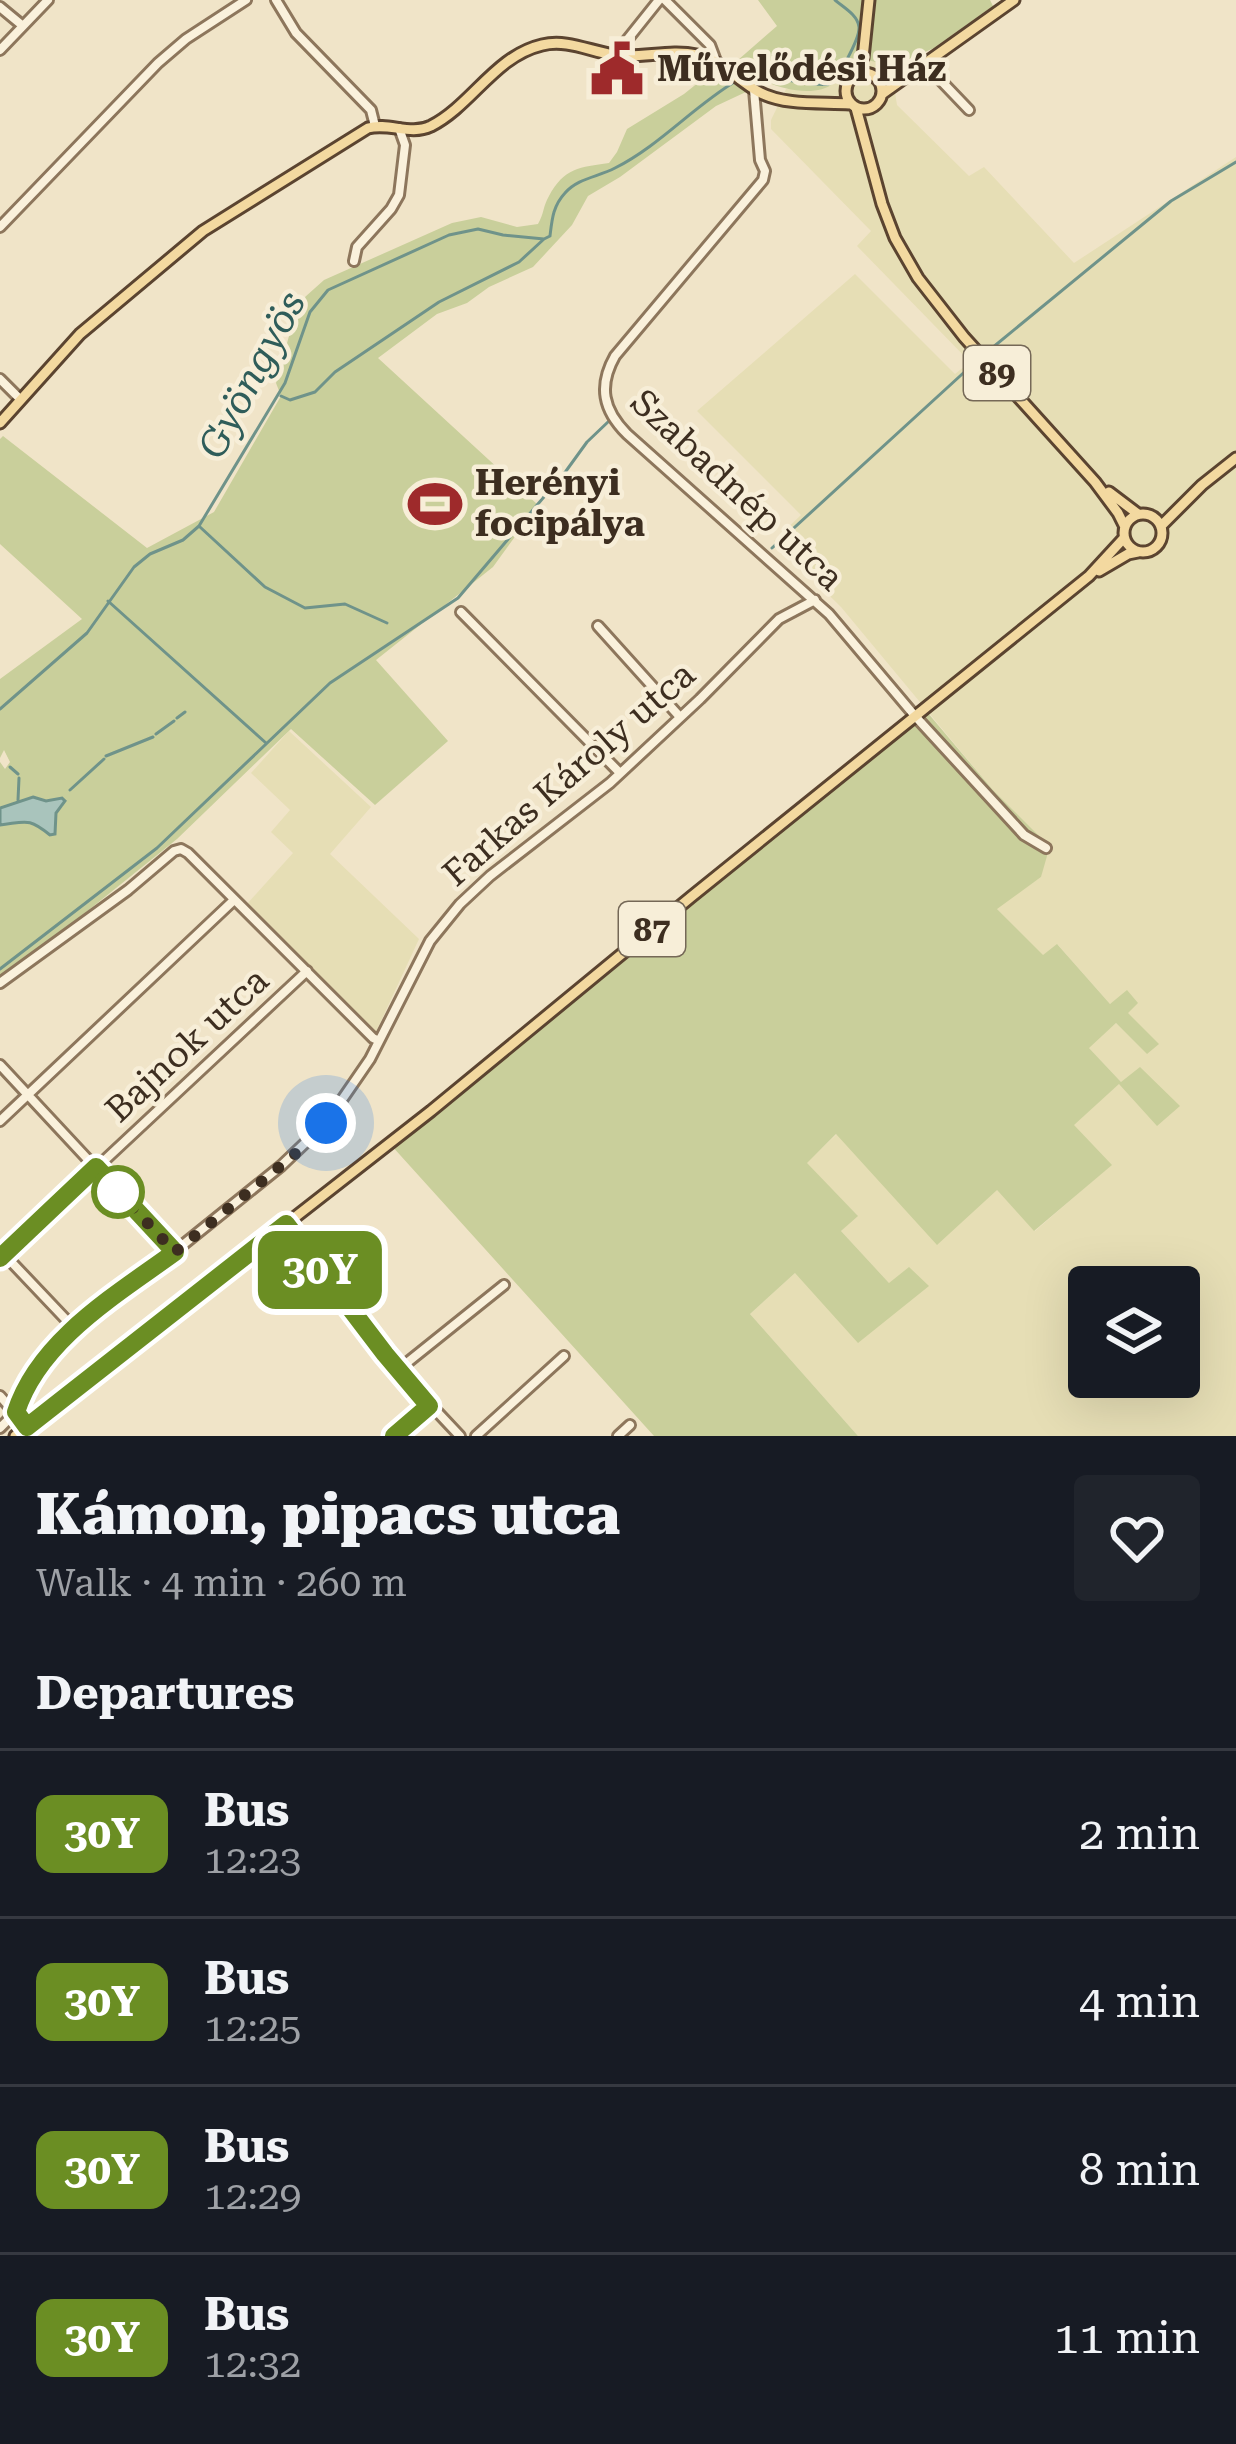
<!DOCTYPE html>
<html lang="en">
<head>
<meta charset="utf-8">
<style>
	body { margin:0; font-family:"Roboto Serif",serif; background:#20242c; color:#f1f3f6; height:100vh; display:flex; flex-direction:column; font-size:45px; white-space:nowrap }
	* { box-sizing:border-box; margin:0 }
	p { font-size:39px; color:#9ea1a6 }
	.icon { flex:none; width:66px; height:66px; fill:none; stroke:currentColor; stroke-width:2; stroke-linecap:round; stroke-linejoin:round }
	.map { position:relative; height:1436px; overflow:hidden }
	.panel { display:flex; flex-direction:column; background:#171b24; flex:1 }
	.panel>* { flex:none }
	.badge { padding:0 24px; border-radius:18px; font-size:42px; line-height:78px }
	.fabs { position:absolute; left:1068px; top:1266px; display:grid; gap:24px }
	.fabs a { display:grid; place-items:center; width:132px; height:132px; border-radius:12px; background:#171b24; box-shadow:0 12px 48px #0002; font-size:60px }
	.you { position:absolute; width:60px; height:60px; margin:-30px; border:9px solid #fff; border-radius:50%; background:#1a73e8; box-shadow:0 0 0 18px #1a73e833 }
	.map>.badge { position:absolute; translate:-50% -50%; box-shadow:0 0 0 6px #fff }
	h2 { padding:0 36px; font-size:45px; line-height:108px }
	.round { display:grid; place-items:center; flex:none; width:126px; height:126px; border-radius:12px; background:#20242c }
	.overview { display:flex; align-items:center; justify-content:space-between; height:204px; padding:0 36px }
	h1 { font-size:57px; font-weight:800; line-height:90px }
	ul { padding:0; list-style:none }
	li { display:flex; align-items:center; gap:36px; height:168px; padding:0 36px; border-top:3px solid #363941 }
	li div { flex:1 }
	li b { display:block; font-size:45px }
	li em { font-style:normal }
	li .badge { min-width:132px; font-weight:700; text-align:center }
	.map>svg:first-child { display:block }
</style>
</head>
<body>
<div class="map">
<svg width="1236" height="1436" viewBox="0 0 1236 1436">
	<rect width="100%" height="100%" fill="#f0e4c8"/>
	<!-- farmland -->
	<path fill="#e6deb5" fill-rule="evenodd" d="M855,60L879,61L891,67L897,105L969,176L984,167L1074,263L1236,157V1436H858L750,1314L795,1273L889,1283L841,1231L857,1215L806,1163L837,1134L997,1190L1035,1231L1111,1165L1073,1125L1121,1082L1088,1047L1116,1023L1147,1053L1127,1013L1128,991L1110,1004L1058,945L1043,956L996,908L1041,877L1045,843L993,790L841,607L774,541L801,515L697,411L855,274L955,374L970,362L857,246L871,231L771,129V120L786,89L825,87L835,83L844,68ZM1089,1287H1179V1377H1089Z
		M289,731L371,807L330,854L419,939L375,1034L246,905L293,853L271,832L290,810L251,773Z"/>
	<!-- green -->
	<path fill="#c9cf9b" d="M758,0H990L993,6L934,48L891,67C877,62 858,54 846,67C842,71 839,80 834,83C817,97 785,90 767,82L716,106L620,177L588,196L572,225L533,267L489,287L467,303L437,314L378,358L538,505L493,567L376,660L448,741L375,805L291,729L177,839L44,946L0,976V825L25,820L44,827L49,824L54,832L56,830C53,818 54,814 63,806L33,797L0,808V762L5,769L10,762L4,750L0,758V679L82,619L0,544V439L3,436L147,548L214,512L281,396L276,383L289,336L305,297L324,280L452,223L481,217L517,227L538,224C544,214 543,206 549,196C564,168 580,167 609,163L617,152L627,129L684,94L704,78L738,60L777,26Z
		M927,712L993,790L1046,843L1047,856L1041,877L997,909L1043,955L1057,944L1110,1004L1127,990L1138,1003L1128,1013L1159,1044L1147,1054L1116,1023L1089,1048L1121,1082L1140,1067L1180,1106L1157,1126L1119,1084L1074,1125L1112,1165L1034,1231L997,1190L937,1245L836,1134L807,1163L858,1216L841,1231L889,1283L909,1267L929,1286L858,1343L795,1273L750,1314L858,1436H654L391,1145L453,1099L628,951Z"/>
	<!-- water -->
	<path fill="#a9c4bc" stroke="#6f938a" stroke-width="3" d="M33,797L46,801L62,798L65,801L56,813L55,834L50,835C28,817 26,822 0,825V808Z"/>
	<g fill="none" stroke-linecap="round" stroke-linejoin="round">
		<!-- stream -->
		<path stroke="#6f938a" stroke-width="3" d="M745,77L754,73C763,76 821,87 828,84C838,80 860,38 859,27C858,15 843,7 835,0
			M992,348L1171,201L1236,162
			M281,396L290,400L315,392L335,372L439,302L519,262L544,239
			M200,527L265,587L305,608L345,604L387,623
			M772,548L971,366
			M108,601L266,743
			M0,709L87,633L134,567L150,554L183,540L199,526L285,383L310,312L328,290L449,235L478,229L503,235L544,239L550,236C552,219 553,206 565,193C578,178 598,177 615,168C659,146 694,106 736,81
			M177,718L185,712
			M156,734L174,721
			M106,756L153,737
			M10,767L18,774
			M70,790L104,759
			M18,800L19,778
			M0,969L157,848L330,683L458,598L566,471L587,442L609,421"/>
		<defs>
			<path id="minor" d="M276,0L296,33L371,110L375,126
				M665,0L710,45L716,61
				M0,7L23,26
				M0,50L48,0
				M615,55L659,0
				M925,64L969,110
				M754,90L760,160L765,171L763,180L615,356C598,386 603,410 627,434L829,614L915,716L1024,835L1046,848
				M0,227L158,63L186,39L246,0
				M354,261L357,247L391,209L399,195L405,145L399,128
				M0,379L20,399
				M461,612L620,773
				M598,626L680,717
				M0,983L128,890L174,851L181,849L188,853L373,1038L379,1041
				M0,1065L174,1252
				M0,1121L234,900
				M286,1224C341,1298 396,1370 460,1436
				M0,1250L73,1327
				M0,1258L307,971
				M398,1370L504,1285
				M0,1396L27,1427
				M0,1428L16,1412L21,1397L66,1334L174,1252L281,1166L326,1123L370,1059L430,941L460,904L490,876L610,783L700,699L779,619L815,600
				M394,1436L429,1406
				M476,1436L564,1356
				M618,1436L630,1425"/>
			<path id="major" d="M846 91a18 18 0 1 1 36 0a18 18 0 1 1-36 0Z
				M852,77L863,58L869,0
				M877,79L914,68
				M882,94L1014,0
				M856,108L882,204L895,238L918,278L964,337L1095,482L1118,513L1125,527
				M0,423L80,334L203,231L368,128C389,122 410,136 431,126C472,105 495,56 542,45C567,39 589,51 614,55C641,59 669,49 697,55C723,61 737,80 759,92C785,106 822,102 850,104
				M1109,492L1138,514
				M1124 533a19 19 0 1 1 38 0a19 19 0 1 1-38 0Z
				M1161,526L1202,485L1236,458
				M1099,571L1128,554L1138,552
				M15,1436L431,1111L691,897L1089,576L1124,538"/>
		</defs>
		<!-- minor casing -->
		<use href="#minor" stroke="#8d765c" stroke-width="14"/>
		<!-- major casing -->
		<use href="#major" stroke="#5b4430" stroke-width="15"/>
		<!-- minor -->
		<use href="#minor" stroke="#faf1dc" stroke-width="8"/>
		<!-- major -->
		<use href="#major" stroke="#f3d9a0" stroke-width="9"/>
	</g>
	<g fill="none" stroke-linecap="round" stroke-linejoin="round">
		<defs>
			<path id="line" d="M0,1258L96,1167L175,1252C116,1295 39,1340 16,1412L27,1427L286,1224L385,1354L429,1406L394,1436"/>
		</defs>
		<!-- line casing -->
		<use href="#line" stroke="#fff" stroke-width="27"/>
		<!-- line -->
		<use href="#line" stroke="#6b8e23" stroke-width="18"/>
		<!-- walk -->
		<path stroke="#3d2e20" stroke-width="12" stroke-dasharray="0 21.6" d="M118,1192L175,1252L294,1155L326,1123"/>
	</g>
	<!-- icons -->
	<defs>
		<symbol id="civic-bare" viewBox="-9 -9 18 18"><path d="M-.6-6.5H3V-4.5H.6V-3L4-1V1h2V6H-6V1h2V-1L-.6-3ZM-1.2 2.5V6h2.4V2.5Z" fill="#9e2a2b" stroke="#f7eed8" stroke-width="2.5" paint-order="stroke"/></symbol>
		<symbol id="stadium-bare" viewBox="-9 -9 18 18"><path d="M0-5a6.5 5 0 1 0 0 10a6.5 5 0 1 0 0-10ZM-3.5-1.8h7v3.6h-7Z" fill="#9e2a2b" stroke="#f7eed8" stroke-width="2.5" paint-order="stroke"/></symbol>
	</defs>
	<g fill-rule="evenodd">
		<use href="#civic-bare" x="579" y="31" width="76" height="76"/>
		<use href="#stadium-bare" x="397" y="466" width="76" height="76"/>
	</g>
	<!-- markers -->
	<circle fill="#fff" stroke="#6b8e23" stroke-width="6" cx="118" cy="1192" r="24"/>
	<g text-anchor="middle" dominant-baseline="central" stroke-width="9" stroke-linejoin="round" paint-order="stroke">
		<!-- shield labels -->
		<g fill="#f7eed8" stroke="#756857" stroke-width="3">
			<rect x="964" y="346" width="66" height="54" rx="9"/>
			<rect x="619" y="902" width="66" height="54" rx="9"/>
		</g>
		<g font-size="33" font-weight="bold" fill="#3d2e20">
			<text x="997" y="373">89</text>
			<text x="652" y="929">87</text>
		</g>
		<!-- poi labels -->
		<g font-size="36" font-weight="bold" fill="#3d2e20" stroke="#f7eed8" text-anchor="start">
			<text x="657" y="69">Művelődési Ház</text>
			<text x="475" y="483">Herényi<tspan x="475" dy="41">focipálya</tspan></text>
		</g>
		<!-- street labels -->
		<g font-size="36" fill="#3d2e20" stroke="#f7eed8">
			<text transform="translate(737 490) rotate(43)">Szabadnép utca</text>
			<text transform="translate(569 774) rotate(-41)">Farkas Károly utca</text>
			<text transform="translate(187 1045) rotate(-43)">Bajnok utca</text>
		</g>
		<!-- water labels -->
		<g font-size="39" font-style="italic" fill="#2f5d5a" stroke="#f7eed8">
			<text transform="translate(252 375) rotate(-62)">Gyöngyös</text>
		</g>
	</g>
</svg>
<div class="fabs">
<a><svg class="icon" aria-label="layers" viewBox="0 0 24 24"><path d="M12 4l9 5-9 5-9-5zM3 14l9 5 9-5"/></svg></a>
</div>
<div class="you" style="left:326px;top:1123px"></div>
<b class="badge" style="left:320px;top:1270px;background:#6b8e23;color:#fff">30Y</b>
</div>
<section class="panel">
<div class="overview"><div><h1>Kámon, pipacs utca</h1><p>Walk · 4 min · 260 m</p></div><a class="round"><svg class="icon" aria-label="heart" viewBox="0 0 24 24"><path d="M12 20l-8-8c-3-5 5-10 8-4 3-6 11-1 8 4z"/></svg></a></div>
<h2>Departures</h2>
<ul>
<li><span class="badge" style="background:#6b8e23;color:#fff">30Y</span><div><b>Bus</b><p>12:23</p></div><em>2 min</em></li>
<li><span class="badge" style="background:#6b8e23;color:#fff">30Y</span><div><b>Bus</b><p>12:25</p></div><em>4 min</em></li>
<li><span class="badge" style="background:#6b8e23;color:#fff">30Y</span><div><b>Bus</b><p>12:29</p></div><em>8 min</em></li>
<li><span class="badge" style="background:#6b8e23;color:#fff">30Y</span><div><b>Bus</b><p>12:32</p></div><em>11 min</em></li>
</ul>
</section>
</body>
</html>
